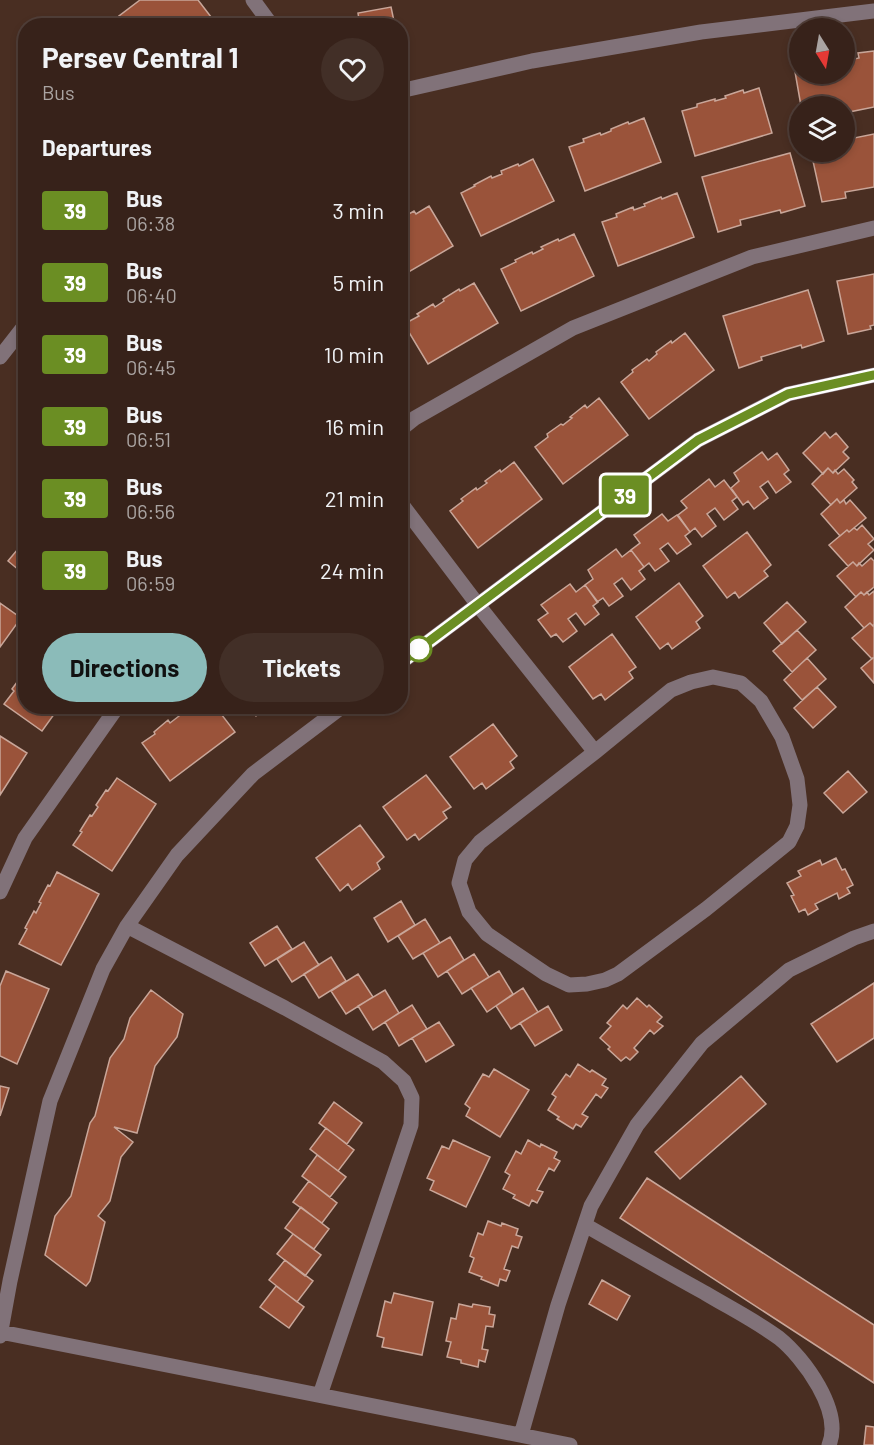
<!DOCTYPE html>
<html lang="en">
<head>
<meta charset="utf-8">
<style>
	body { margin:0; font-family:Barlow,sans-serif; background:#422f27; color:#f1f3f6; height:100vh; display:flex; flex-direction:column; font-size:22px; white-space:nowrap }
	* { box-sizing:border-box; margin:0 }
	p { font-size:20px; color:#aaa4a2 }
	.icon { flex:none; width:33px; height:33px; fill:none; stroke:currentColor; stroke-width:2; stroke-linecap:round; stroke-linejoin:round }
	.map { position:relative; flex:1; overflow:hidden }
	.drawer { position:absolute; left:18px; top:18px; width:390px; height:696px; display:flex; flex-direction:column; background:#37221a; border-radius:24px; box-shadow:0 3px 9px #0003,0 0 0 2px #513f39 }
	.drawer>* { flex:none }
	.badge { padding:0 12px; border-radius:4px; font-size:21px; line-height:39px }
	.needle { width:39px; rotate:169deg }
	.controls { position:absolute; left:789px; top:18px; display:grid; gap:12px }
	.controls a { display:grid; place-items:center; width:66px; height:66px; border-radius:50%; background:#37221a; box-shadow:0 3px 9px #0003,0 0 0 2px #513f39; font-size:30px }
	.map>.badge { position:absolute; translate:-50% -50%; box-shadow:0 0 0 3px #fff }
	h2 { padding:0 24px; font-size:22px; line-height:54px }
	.round { display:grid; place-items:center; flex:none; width:63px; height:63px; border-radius:32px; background:#422f27 }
	.summary { display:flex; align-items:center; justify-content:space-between; height:102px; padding:0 24px }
	h1 { font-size:28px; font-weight:700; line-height:45px }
	.primary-button { display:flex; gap:12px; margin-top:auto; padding:12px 24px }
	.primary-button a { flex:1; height:69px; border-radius:36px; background:#8bbbb9; color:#111; font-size:24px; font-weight:700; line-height:69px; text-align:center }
	.primary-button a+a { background:#422f27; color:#f1f3f6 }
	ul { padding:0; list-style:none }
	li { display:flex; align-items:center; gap:18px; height:72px; padding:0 24px }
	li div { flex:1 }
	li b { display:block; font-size:22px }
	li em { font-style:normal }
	li .badge { min-width:66px; font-weight:700; text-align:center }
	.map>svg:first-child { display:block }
</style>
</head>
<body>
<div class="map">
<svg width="874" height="1445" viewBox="0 0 874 1445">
	<rect width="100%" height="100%" fill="#492e22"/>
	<!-- building -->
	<path fill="#9a533a" stroke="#c9a699" stroke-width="1.5" d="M140,0H198L218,26H127L119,16Z
		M391,7L395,26H360L358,13Z
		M874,51V107L844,113V106H801L794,66L800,65V74H844V61L859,58L858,53Z
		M759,88L772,133L695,156L682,111L697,107V104L715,99V101L726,98L725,96L743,90L744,93Z
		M644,118L661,162L585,191L569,147L584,142L583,139L600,133L601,135L611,131V129L628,122L629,124Z
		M874,134V187L845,192L846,198L822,202L811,152H844V140Z
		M790,153L805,206L781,213L780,210L740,220L741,225L718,232L702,177Z
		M533,159L554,201L481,236L461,193L475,186L474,185L491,176L492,178L502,174L501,171L518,164L519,166Z
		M677,193L694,237L618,266L602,222L617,217L616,214L633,207L634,210L645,206L644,204L661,197L662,199Z
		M429,206L453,246L400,277V219L414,211L416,214Z
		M574,234L594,276L521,311L501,269L516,262L515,260L532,252L533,254L543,249L541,247L558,239L559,241Z
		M874,274V325L870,326L871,329L848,334L837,281Z
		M474,283L498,323L428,364L404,324L419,316L417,314L433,304L435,307L444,301L443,299L459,289L460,291Z
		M808,290L824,341L802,348L801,345L761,357L762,360L739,368L723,316Z
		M685,333L714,370L649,419L621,382L633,372L632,370L647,359L649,361L657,354L656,352L671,341L672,343Z
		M599,398L628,435L563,484L535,447L548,437L547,434L561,424L563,425L572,418L570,417L585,405L587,408Z
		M825,432L830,438L836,433L848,447L843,452L849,458L833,473L828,468L823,474L803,453Z
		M762,452L768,460L777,453L789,470L784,474L791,482L776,493L768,481L760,487L768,498L754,509L748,501L743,505L731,488L739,481L734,473Z
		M514,462L542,499L478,548L450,511L463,501L461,499L476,488L477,490L487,483L485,481L500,470L501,472Z
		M828,468L833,473L835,470L838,474L844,469L854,480L852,482L857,488L840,503L837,499L831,505L812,484Z
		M709,479L715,487L724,480L737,497L732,501L738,509L724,520L715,508L707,514L716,526L702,537L695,528L690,532L678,515L687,508L681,501Z
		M837,499L840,503L844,500L846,504L850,500L866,518L849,532L847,530L840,536L821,514Z
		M662,514L668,521L677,515L690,532L685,536L691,544L677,554L668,543L660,549L669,561L655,571L649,563L644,567L631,550L640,543L634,535Z
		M862,525L874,539L868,544L874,550L857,566L853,562L848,566L829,545L847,530L849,532L854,528L857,530Z
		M747,532L771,565L764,571L768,576L739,598L735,592L727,598L703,566Z
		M26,537V576L8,561L18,549L17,547Z
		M616,549L622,557L631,550L644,567L639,571L645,579L631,590L622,578L614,584L623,596L609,606L603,598L597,602L585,585L593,579L588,570Z
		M871,558L874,561V587L864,595L861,592L856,597L837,576L853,562L857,566L859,563L862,566Z
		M679,583L703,616L696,622L700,628L672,649L668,643L660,649L636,617Z
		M570,584L576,592L585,585L598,602L593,606L599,614L585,625L576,613L568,619L577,631L563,642L556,634L551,637L538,620L548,613L541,605Z
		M874,591V624L873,626L870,623L864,628L845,607L861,592L864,595L867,592L869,595Z
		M787,602L806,622L782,644L764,623Z
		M0,603L21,618L0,647Z
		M870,623L873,626L874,624V657L872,659L852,638Z
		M797,630L816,650L792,672L773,651Z
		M612,634L636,667L629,672L633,678L605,700L601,694L593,699L569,667Z
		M874,657V683L861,668Z
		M807,658L826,679L802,700L784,680Z
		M23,674L26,676V706H60L42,731L4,704L14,691L12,689Z
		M817,687L836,707L813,728L794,708Z
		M187,706H215L235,732L170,781L142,743L155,734L154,732L168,720L170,723L179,716L177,714Z
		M249,706H268L256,716Z
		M493,724L517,756L510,762L514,768L486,789L482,783L474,789L450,757Z
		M0,736L27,753L0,795Z
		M848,771L867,792L843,813L824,793Z
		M426,775L451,807L443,812L447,818L419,840L415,834L407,840L383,807Z
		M117,778L156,804L112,871L73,845L82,832L80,831L90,815L92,816L98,807L96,805L106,790L108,791Z
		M360,825L384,857L377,863L380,869L352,890L348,884L340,891L316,858Z
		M836,858L842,870L845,869L853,885L847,888L850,893L839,899L837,893L815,904L818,909L808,915L805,909L799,912L791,896L794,895L787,883L801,876L798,871L820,860L822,865Z
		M57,872L99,894L61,965L19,944L27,929L25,928L34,911L36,913L41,903L39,902L48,885L50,886Z
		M401,901L415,925L388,942L374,918Z
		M425,919L440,943L413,959L398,936Z
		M277,926L292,949L265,966L250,943Z
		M450,937L464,960L438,977L423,953Z
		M304,942L319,965L292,982L277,959Z
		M474,954L489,977L462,994L447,971Z
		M331,957L346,981L319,998L304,974Z
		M6,971L49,989L17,1064L0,1056V986Z
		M499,971L513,994L487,1012L471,988Z
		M358,974L373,997L346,1014L331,991Z
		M874,983V1038L837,1062L811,1024Z
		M523,988L538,1012L511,1029L496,1006Z
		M151,990L183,1014L177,1037L155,1066L137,1133L114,1127L133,1142L121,1157L110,1201L98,1216L105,1222L90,1281L86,1286L45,1255L55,1216L71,1196L90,1123L95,1116L110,1058L124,1039L130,1018Z
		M385,990L399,1013L373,1030L358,1006Z
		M637,998L647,1007L649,1005L662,1017L657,1022L663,1026L654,1034L650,1030L634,1048L638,1052L630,1060L626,1057L621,1061L608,1049L610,1047L600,1038L611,1026L607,1023L623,1005L627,1009Z
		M412,1005L427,1029L399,1046L385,1022Z
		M548,1006L562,1030L535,1046L520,1023Z
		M439,1022L454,1045L426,1062L412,1038Z
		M578,1064L590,1072L592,1070L606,1079L602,1085L608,1088L601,1098L596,1094L582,1114L588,1117L581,1127L576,1124L573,1129L557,1119L559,1117L548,1110L556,1097L552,1094L566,1074L570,1077Z
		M494,1069L529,1090L500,1137L466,1116L470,1108L465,1104L483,1074L489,1077Z
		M741,1076L766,1104L680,1179L655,1152Z
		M0,1086L9,1088L0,1116Z
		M334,1102L362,1123L347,1144L319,1123Z
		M326,1128L354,1150L338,1171L310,1149Z
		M453,1140L490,1157L466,1207L430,1190L434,1181L427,1178L442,1146L449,1149Z
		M528,1140L540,1147L541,1144L557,1152L554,1158L560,1161L554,1171L549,1168L537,1190L543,1192L537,1203L532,1200L529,1206L513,1198L515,1195L503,1189L510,1175L505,1172L516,1151L521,1154Z
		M317,1155L346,1177L330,1197L302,1176Z
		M647,1178L874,1325V1383L620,1218Z
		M309,1181L337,1203L322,1223L293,1202Z
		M301,1207L329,1229L314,1249L285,1228Z
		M488,1221L501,1226L502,1223L518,1229L516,1235L522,1237L518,1248L512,1246L504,1269L510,1271L506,1281L500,1279L498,1286L481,1279L482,1277L469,1272L474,1258L470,1256L478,1233L483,1235Z
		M293,1234L321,1255L305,1276L277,1254Z
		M285,1260L313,1281L297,1302L269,1280Z
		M602,1280L630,1296L617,1320L589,1304Z
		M276,1286L304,1307L289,1328L260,1307Z
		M394,1293L433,1302L422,1355L382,1347L384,1338L377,1336L385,1301L391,1303Z
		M459,1304L472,1307L473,1304L490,1307L489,1314L495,1315L493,1327L486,1326L482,1349L488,1350L485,1362L479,1360L478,1367L461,1363V1360L447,1357L451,1342L446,1341L451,1318L456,1319Z
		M866,1426L874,1427V1445H864Z"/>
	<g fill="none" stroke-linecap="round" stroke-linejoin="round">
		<!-- minor -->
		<path stroke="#817279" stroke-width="15" d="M253,0L272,26
			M400,91L532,61L701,32L874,11
			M0,357L26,324
			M400,430L415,418L573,328L752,257L874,228
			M400,502L478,605L595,752
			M400,663L698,440L788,394L874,375
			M713,677L741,683L761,701L782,737L797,779L800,805L797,826L789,842L706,909L618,974L605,980L587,984L569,985L546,974L487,934L469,912L459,883L465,860L480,842L595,752L671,690L691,682Z
			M0,892L25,838L118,706
			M127,926L285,1008L383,1062L404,1081L412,1098L411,1125L320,1395
			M585,1225C625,1248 665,1271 705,1293C730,1308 756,1321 779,1338C804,1358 843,1411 829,1445
			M1,1332L570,1445
			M0,1336L10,1281L50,1101L103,969L127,926L177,855L253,774L343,706
			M521,1435L558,1305L591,1206L637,1125L702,1043L789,970L854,938L874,931"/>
	</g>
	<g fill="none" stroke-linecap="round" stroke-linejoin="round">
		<defs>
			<path id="line" d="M400,663L698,440L788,394L874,375"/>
		</defs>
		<!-- line casing -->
		<use href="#line" stroke="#fff" stroke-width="14"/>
		<!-- line -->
		<use href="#line" stroke="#6b8e23" stroke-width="9"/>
	</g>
	<!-- markers -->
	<circle fill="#fff" stroke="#6b8e23" stroke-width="3" cx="419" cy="649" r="12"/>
</svg>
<div class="controls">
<a><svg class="needle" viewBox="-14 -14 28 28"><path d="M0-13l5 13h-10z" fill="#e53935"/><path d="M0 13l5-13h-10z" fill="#aaa4a2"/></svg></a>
<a><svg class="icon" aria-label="layers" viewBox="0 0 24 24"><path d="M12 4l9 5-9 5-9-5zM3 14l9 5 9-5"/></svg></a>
</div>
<b class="badge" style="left:625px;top:495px;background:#6b8e23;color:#fff">39</b>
<section class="drawer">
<div class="summary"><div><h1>Persev Central 1</h1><p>Bus</p></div><a class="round"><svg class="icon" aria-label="heart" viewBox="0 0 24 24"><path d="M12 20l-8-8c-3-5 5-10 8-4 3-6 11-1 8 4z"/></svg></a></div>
<h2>Departures</h2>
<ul>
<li><span class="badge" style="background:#6b8e23;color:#fff">39</span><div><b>Bus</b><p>06:38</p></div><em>3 min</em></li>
<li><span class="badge" style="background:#6b8e23;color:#fff">39</span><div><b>Bus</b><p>06:40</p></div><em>5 min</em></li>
<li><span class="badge" style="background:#6b8e23;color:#fff">39</span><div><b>Bus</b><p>06:45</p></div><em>10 min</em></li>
<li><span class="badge" style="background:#6b8e23;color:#fff">39</span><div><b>Bus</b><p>06:51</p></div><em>16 min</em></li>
<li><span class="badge" style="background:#6b8e23;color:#fff">39</span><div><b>Bus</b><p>06:56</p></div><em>21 min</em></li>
<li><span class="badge" style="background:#6b8e23;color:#fff">39</span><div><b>Bus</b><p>06:59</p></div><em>24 min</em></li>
</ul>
<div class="primary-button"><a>Directions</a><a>Tickets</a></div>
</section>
</div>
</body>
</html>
